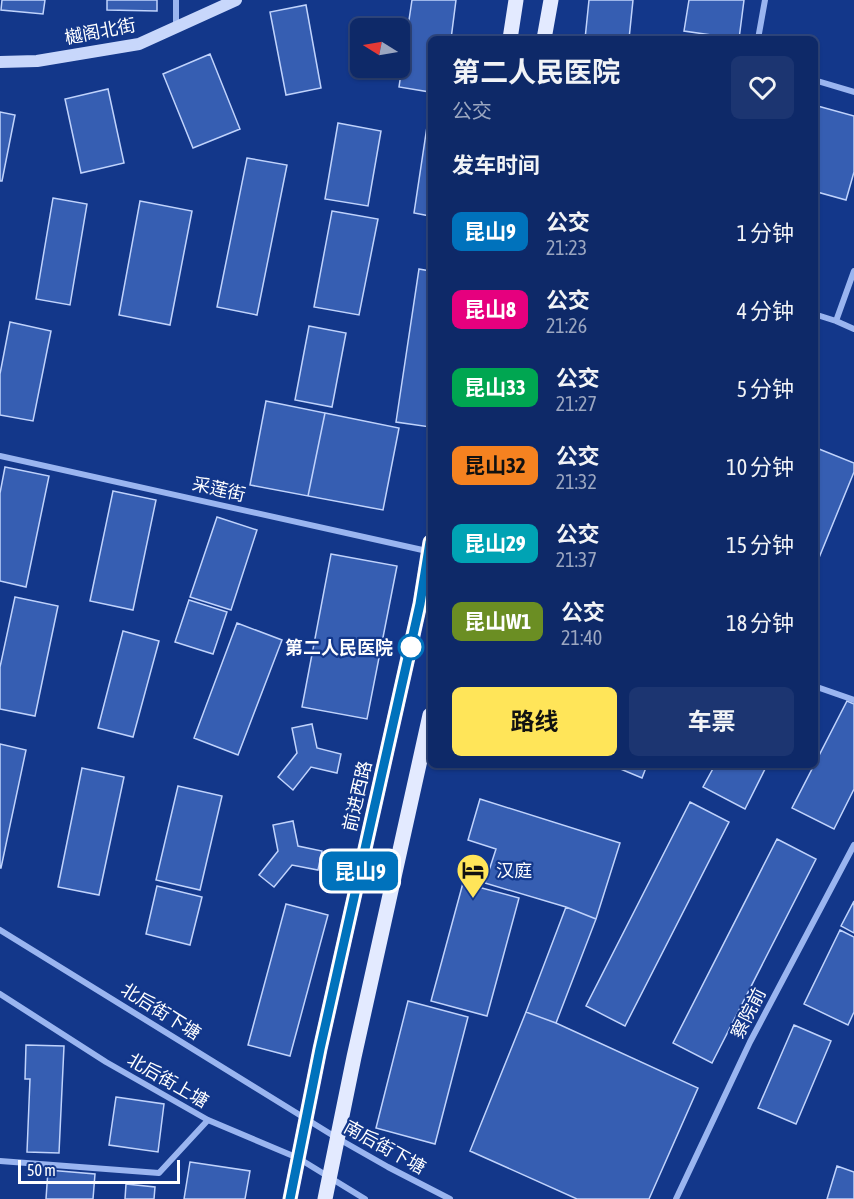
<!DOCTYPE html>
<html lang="zh">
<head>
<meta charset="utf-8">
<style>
	body { margin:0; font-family:"Asap Condensed","Noto Sans SC",sans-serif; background:#1c3571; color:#f1f3f6; height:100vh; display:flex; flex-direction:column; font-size:22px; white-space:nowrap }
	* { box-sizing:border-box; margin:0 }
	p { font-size:20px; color:#9ba6c0 }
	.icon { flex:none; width:33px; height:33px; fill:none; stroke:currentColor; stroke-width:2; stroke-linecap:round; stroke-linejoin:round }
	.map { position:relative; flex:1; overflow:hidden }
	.drawer { position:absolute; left:428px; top:36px; width:390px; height:732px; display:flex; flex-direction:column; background:#0e2968; border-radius:9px; box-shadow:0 2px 4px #0004,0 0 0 2px #2e457c }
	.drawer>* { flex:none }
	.badge { padding:0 12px; border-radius:9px; font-size:21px; line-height:39px }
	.needle { width:39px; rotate:281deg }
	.fabs { position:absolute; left:350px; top:18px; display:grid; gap:12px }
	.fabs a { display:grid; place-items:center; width:60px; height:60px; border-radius:9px; background:#0e2968; box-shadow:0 2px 4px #0004,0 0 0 2px #2e457c; font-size:30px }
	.scale { position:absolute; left:18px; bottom:15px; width:162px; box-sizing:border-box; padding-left:6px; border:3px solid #fff; border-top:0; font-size:16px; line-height:21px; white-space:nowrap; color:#fff; -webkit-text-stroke:4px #13378a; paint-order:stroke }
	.map>.badge { position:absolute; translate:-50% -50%; box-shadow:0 0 0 3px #fff }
	h2 { padding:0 24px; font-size:22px; line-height:54px }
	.round { display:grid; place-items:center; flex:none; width:63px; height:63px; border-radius:9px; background:#1c3571 }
	.head { display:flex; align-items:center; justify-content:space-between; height:102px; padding:0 24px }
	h1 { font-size:28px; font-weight:700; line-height:45px }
	.cta { display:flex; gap:12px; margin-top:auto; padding:12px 24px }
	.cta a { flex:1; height:69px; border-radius:9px; background:#ffe559; color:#111; font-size:24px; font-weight:700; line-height:69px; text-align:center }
	.cta a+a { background:#1c3571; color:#f1f3f6 }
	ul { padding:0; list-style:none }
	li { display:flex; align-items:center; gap:18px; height:78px; padding:0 24px }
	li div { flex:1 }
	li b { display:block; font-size:22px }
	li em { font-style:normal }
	li .badge { min-width:66px; font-weight:700; text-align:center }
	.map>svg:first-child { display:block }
</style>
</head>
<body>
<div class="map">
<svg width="854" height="1199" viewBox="0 0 854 1199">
	<rect width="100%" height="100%" fill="#13378a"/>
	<!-- building -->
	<path fill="#365eb2" stroke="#c0d3fc" stroke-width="1.5" d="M2,0H45L43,14L1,10Z
		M107,0H157V11L107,10Z
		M412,0H456L451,39H430V92L399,87Z
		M589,0H633L629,39H585Z
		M689,0H744L739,39L684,31Z
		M306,5L321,88L286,95L270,12Z
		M210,54L240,129L193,148L163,74Z
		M108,89L124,163L81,173L65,99Z
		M814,105L854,116V172L846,200L817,192L814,201Z
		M0,112L15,115L2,181H0Z
		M428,120H430V216L414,213Z
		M338,123L381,131L368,206L325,199Z
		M247,158L287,165L257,315L217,307Z
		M53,198L87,204L70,305L36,299Z
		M140,201L192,211L170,325L119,315Z
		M332,211L378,219L359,315L314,307Z
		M419,269L430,271V427L396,422Z
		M10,322L51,331L33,421L0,415V374Z
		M309,326L346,333L332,407L295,400Z
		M266,401L325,413L308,496L250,485Z
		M325,413L399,428L383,510L308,496Z
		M814,447L854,463V472L814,570Z
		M5,467L49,476L26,587L0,581V493Z
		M113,491L156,500L133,610L90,601Z
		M217,517L257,530L231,610L190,597Z
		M331,554L397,566L367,719L302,707Z
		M15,597L58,606L35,716L0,709V667Z
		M189,600L227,612L213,654L175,642Z
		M237,623L282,640L238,755L194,738Z
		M123,631L159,641L133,737L98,728Z
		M847,701L854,704V789L834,829L792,808Z
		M312,724L317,748L341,754L337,773L311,767L293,790L278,777L297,753L292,728Z
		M0,744L26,750L1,868H0Z
		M611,765H647L642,778Z
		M715,765H767L745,809L703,787Z
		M82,768L124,777L99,895L58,887Z
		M178,786L222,796L200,890L156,880Z
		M480,799L620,843L596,919L566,907L485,883L496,849L468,840Z
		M690,802L729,822L625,1026L586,1006Z
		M293,821L298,846L322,851L318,870L292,865L274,887L259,875L278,851L273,825Z
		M777,839L816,859L712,1063L673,1043Z
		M463,883L519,898L487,1016L431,1001Z
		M157,886L202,897L190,945L146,934Z
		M854,901V933L841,926Z
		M286,904L328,915L290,1056L248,1045Z
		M566,907L596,919L556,1023L526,1012Z
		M840,930L854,937V1012L848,1025L804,1004Z
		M408,1001L468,1017L435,1144L376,1128Z
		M526,1012L556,1023L698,1088L649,1199H577L470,1151Z
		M794,1025L831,1041L796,1124L758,1108Z
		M26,1045L64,1046L59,1153L27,1152L30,1079H25Z
		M116,1097L164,1104L158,1152L109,1145Z
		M190,1162L250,1171L245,1199H184Z
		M837,1166L854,1172V1199H827Z
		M48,1170L95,1174L93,1199H46Z
		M126,1184L155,1187L154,1199H125Z"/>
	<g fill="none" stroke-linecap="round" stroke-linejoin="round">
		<!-- street -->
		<path stroke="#9ab5f0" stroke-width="6" d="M176,0V27
			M758,39L765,0
			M814,80L854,92
			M814,314L836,321L854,271
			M836,321L854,329
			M0,456L427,551
			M814,686L854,700
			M0,930L337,1138L388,1167L450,1199
			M0,994L106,1062L208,1120L298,1158L365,1199
			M0,1161L159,1173L208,1120
			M676,1199L750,1042L854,845"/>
		<!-- secondary -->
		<path stroke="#c8d7fb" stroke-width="12" d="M0,62L37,61L139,44L236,0"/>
		<!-- primary -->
		<path stroke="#e3eaff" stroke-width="15" d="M510,39L516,0
			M544,39L551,0
			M290,1199L320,1049L420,604L430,542
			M325,1199L354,1057L430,715"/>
	</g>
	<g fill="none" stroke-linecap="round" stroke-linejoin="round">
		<defs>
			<path id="line" d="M290,1199L320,1049L420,604L430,542"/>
		</defs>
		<!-- line casing -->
		<use href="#line" stroke="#fff" stroke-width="14"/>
		<!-- line -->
		<use href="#line" stroke="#0072bc" stroke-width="9"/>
	</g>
	<!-- icons -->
	<defs>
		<symbol id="hotel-pin" viewBox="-11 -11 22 30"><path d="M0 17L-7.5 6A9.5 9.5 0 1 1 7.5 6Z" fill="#ffe559" stroke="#13378a"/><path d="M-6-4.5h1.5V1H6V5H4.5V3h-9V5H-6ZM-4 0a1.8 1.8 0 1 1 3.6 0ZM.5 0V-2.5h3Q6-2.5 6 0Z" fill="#111"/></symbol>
	</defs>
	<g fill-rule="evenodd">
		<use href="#hotel-pin" x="454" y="851" width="38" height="52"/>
	</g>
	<!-- markers -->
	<circle fill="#fff" stroke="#0072bc" stroke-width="3" cx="411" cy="647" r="12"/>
	<g text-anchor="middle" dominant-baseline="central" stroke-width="4.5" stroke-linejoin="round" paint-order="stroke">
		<!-- street labels -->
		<g font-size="18" fill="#fff" stroke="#13378a">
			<text transform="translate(100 31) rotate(-11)">樾阁北街</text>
			<text transform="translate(219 489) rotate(13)">采莲街</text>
			<text transform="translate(357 796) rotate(-77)">前进西路</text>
			<text transform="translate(161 1011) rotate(32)">北后街下塘</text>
			<text transform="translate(748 1013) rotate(-63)">察院前</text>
			<text transform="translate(168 1080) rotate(30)">北后街上塘</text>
			<text transform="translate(385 1147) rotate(29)">南后街下塘</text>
		</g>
		<!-- stop labels -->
		<g font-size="18" font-weight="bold" fill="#fff" stroke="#13378a" text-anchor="end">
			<text x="393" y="647">第二人民医院</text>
		</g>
		<!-- poi labels -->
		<g font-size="18" fill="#fff" stroke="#13378a" text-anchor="start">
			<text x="496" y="870">汉庭</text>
		</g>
	</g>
</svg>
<div class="fabs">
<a><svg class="needle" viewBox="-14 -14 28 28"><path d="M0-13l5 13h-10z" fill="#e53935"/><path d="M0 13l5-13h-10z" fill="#9ba6c0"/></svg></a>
</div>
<div class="scale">50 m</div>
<b class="badge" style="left:360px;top:871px;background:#0072bc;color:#fff">昆山9</b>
<section class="drawer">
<div class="head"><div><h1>第二人民医院</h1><p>公交</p></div><a class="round"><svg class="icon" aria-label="heart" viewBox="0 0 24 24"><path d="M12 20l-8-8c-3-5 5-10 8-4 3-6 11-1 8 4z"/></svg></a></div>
<h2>发车时间</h2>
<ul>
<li><span class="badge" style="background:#0072bc;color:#fff">昆山9</span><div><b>公交</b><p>21:23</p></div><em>1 分钟</em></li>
<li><span class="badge" style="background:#e6007e;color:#fff">昆山8</span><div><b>公交</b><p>21:26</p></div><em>4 分钟</em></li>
<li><span class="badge" style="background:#00a651;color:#fff">昆山33</span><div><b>公交</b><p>21:27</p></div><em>5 分钟</em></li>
<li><span class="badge" style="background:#f58220;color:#111">昆山32</span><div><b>公交</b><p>21:32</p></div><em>10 分钟</em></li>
<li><span class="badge" style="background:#00a3b4;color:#fff">昆山29</span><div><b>公交</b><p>21:37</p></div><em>15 分钟</em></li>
<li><span class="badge" style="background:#6b8e23;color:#fff">昆山W1</span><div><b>公交</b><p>21:40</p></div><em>18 分钟</em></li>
</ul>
<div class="cta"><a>路线</a><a>车票</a></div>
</section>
</div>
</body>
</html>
